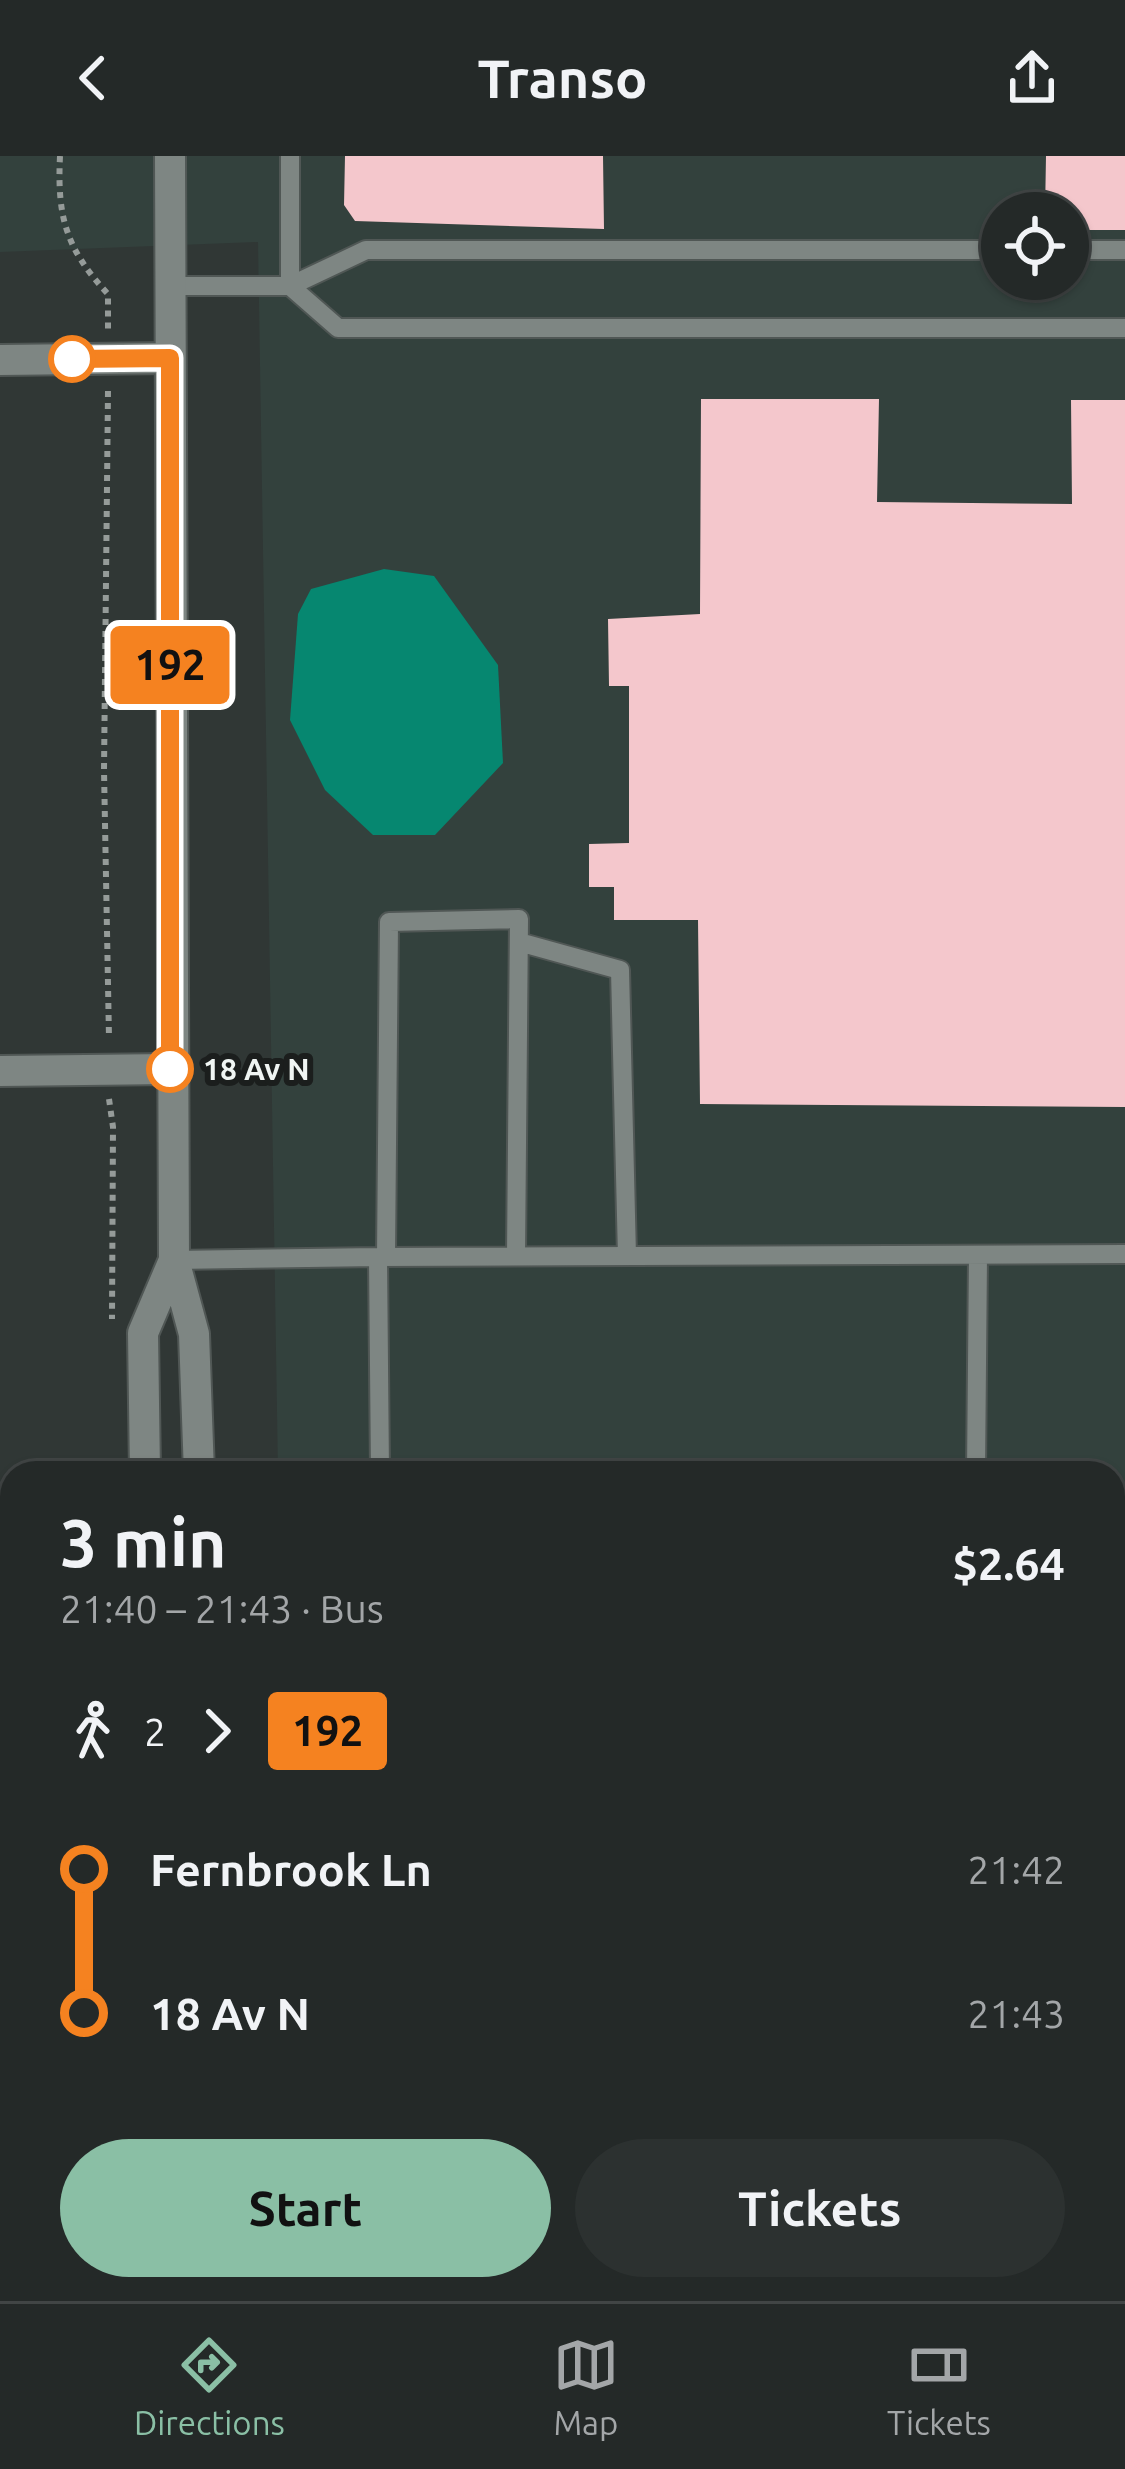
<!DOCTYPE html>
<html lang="en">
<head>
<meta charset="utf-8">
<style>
	body { margin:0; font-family:Ubuntu,sans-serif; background:#2c3130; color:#f1f3f6; height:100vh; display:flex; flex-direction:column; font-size:45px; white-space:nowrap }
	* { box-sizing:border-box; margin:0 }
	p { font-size:39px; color:#a3a6a8 }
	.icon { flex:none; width:66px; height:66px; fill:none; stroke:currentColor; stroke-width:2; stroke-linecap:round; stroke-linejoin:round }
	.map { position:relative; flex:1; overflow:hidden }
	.side { position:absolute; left:0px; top:1305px; width:1125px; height:840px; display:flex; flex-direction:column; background:#242928; border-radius:36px 36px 0 0; box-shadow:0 3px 9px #0004,0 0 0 3px #414545 }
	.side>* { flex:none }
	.badge { padding:0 24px; border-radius:9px; font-size:42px; line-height:78px }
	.controls { position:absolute; left:981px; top:36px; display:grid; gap:24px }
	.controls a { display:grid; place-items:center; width:108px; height:108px; border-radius:50%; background:#242928; box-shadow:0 3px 9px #0004,0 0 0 3px #414545; font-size:60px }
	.map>.badge { position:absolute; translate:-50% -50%; box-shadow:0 0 0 6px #fff }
	.legs { display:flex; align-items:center; gap:18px; height:132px; padding:0 60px; font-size:39px }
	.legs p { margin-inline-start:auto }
	.overview { display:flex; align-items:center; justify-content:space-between; height:204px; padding:0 60px }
	h1 { font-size:66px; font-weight:700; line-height:90px }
	.cta { display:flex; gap:24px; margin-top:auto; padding:24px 60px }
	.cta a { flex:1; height:138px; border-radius:72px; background:#8abfa5; color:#111; font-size:48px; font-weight:700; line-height:138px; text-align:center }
	.cta a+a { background:#2c3130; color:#f1f3f6 }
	ul { padding:0 60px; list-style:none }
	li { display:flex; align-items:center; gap:42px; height:144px; font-size:45px }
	li i { display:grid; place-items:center; width:18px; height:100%; margin:0 15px; background:currentColor }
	li i::after { content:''; width:30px; height:30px; margin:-15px; border:9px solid; border-radius:50%; background:#242928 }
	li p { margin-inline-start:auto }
	li:first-child i { background:linear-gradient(#0000 50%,currentColor 0) }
	li:last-child i { background:linear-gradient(currentColor 50%,#0000 0) }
	header { display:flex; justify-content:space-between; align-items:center; height:156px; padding:0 60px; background:#242928; font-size:54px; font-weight:700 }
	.dock { display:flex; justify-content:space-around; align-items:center; height:168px; border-top:3px solid #414545; background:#242928; font-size:33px; color:#a3a6a8 }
	.dock a { display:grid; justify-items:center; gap:6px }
	.dock .active { color:#8abfa5 }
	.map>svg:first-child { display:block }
</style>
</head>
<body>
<header><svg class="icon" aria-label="back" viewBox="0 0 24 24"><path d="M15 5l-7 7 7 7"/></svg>Transo<svg class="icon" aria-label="share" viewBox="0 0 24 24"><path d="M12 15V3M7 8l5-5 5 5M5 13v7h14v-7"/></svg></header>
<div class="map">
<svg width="1125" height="2145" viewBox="0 0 1125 2145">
	<rect width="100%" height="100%" fill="#303735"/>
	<!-- built -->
	<path fill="#33413d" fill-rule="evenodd" d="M0,0H1125V1522L1113,1538V1317H278L258,86L0,96ZM1002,57H1068V123H1002Z"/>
	<!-- water -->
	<path fill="#068770" d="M384,413L434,420L498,509L503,607L435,679H373L325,634L290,564L298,458L311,433Z"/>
	<!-- building -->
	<path fill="#f4c7cc" d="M345,0H603L604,73L355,65L344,49Z
		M1046,0H1125V74H1068V57H1045Z
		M701,243H879L877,346L1072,348L1071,244H1125V951L700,948L698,764H614V731H589V688L629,687V530H609L608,463L700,458Z"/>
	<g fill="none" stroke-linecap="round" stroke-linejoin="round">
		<defs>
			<path id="service" d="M290,0V130L366,94H1002
				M1068,94H1125
				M170,130H290L338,172H1125
				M519,786L620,814L627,1100
				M378,1101L1125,1098
				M386,1101L389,766L519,763L516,1100
				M174,1104L378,1101L380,1317
				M976,1317L978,1099
				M1113,1416L1125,1398"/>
			<path id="minor" d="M0,204L170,202
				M0,915L170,913
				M0,1582H12"/>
			<path id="tertiary" d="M170,0L174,1104L194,1178L199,1317
				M145,1317L143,1177L174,1104
				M143,2133V2145
				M208,2133L209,2145"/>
			<path id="motorway" d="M1113,1713L1125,1696
				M937,2145L939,2133"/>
		</defs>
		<!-- service casing -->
		<use href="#service" stroke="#505755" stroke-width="22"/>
		<!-- minor casing -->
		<use href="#minor" stroke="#505755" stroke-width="34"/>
		<!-- tertiary casing -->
		<use href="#tertiary" stroke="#505755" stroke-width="34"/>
		<!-- motorway casing -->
		<use href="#motorway" stroke="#505755" stroke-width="40"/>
		<!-- path -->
		<path stroke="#959b99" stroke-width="6" stroke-dasharray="6 6" stroke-linecap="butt" d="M60,0C57,61 66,93 108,138V174
			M108,235L104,614L109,882
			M109,943L113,971L112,1163"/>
		<!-- service -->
		<use href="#service" stroke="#7e8683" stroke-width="18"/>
		<!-- minor -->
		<use href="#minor" stroke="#7e8683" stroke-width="30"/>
		<!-- tertiary -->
		<use href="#tertiary" stroke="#7e8683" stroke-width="30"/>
		<!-- motorway -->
		<use href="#motorway" stroke="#66c1aa" stroke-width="36"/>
	</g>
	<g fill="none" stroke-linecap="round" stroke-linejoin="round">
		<defs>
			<path id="line-1" d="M72,203L170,202V913"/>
		</defs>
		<!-- line-1 casing -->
		<use href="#line-1" stroke="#fff" stroke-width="27"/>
		<!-- line-1 -->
		<use href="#line-1" stroke="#f58220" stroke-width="18"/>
	</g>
	<!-- markers -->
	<g fill="#fff" stroke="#f58220" stroke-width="6">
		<circle cx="72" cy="203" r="21"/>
		<circle cx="170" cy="913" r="21"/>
	</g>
	<g text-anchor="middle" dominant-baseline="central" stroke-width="12" stroke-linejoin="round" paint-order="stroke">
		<!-- stop labels -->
		<g font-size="30" font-weight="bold" fill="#f0f5f3" stroke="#1b1e1d" text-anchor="start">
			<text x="203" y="913">18 Av N</text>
		</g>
	</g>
</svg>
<div class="controls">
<a><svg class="icon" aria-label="locate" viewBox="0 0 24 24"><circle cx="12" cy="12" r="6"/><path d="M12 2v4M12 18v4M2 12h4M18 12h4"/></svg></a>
</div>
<b class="badge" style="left:170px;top:509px;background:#f58220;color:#111">192</b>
<section class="side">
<div class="overview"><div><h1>3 min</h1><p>21:40 – 21:43 · Bus</p></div><b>$2.64</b></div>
<div class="legs"><svg class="icon" aria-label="walk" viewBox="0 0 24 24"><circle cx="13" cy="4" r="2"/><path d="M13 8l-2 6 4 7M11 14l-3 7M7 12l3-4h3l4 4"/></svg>2<svg class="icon" aria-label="forward" viewBox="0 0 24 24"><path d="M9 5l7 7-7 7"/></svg><b class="badge" style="background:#f58220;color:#111">192</b></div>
<ul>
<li><i style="color:#f58220"></i><b>Fernbrook Ln</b><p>21:42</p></li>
<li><i style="color:#f58220"></i><b>18 Av N</b><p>21:43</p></li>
</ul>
<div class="cta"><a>Start</a><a>Tickets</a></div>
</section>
</div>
<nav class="dock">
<a class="active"><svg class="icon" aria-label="directions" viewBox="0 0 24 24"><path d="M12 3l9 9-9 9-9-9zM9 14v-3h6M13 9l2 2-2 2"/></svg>Directions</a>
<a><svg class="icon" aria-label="map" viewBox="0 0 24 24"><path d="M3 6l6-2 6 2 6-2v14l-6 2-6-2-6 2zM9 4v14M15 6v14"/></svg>Map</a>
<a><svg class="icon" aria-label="tickets" viewBox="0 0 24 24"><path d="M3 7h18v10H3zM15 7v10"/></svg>Tickets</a>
</nav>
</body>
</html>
